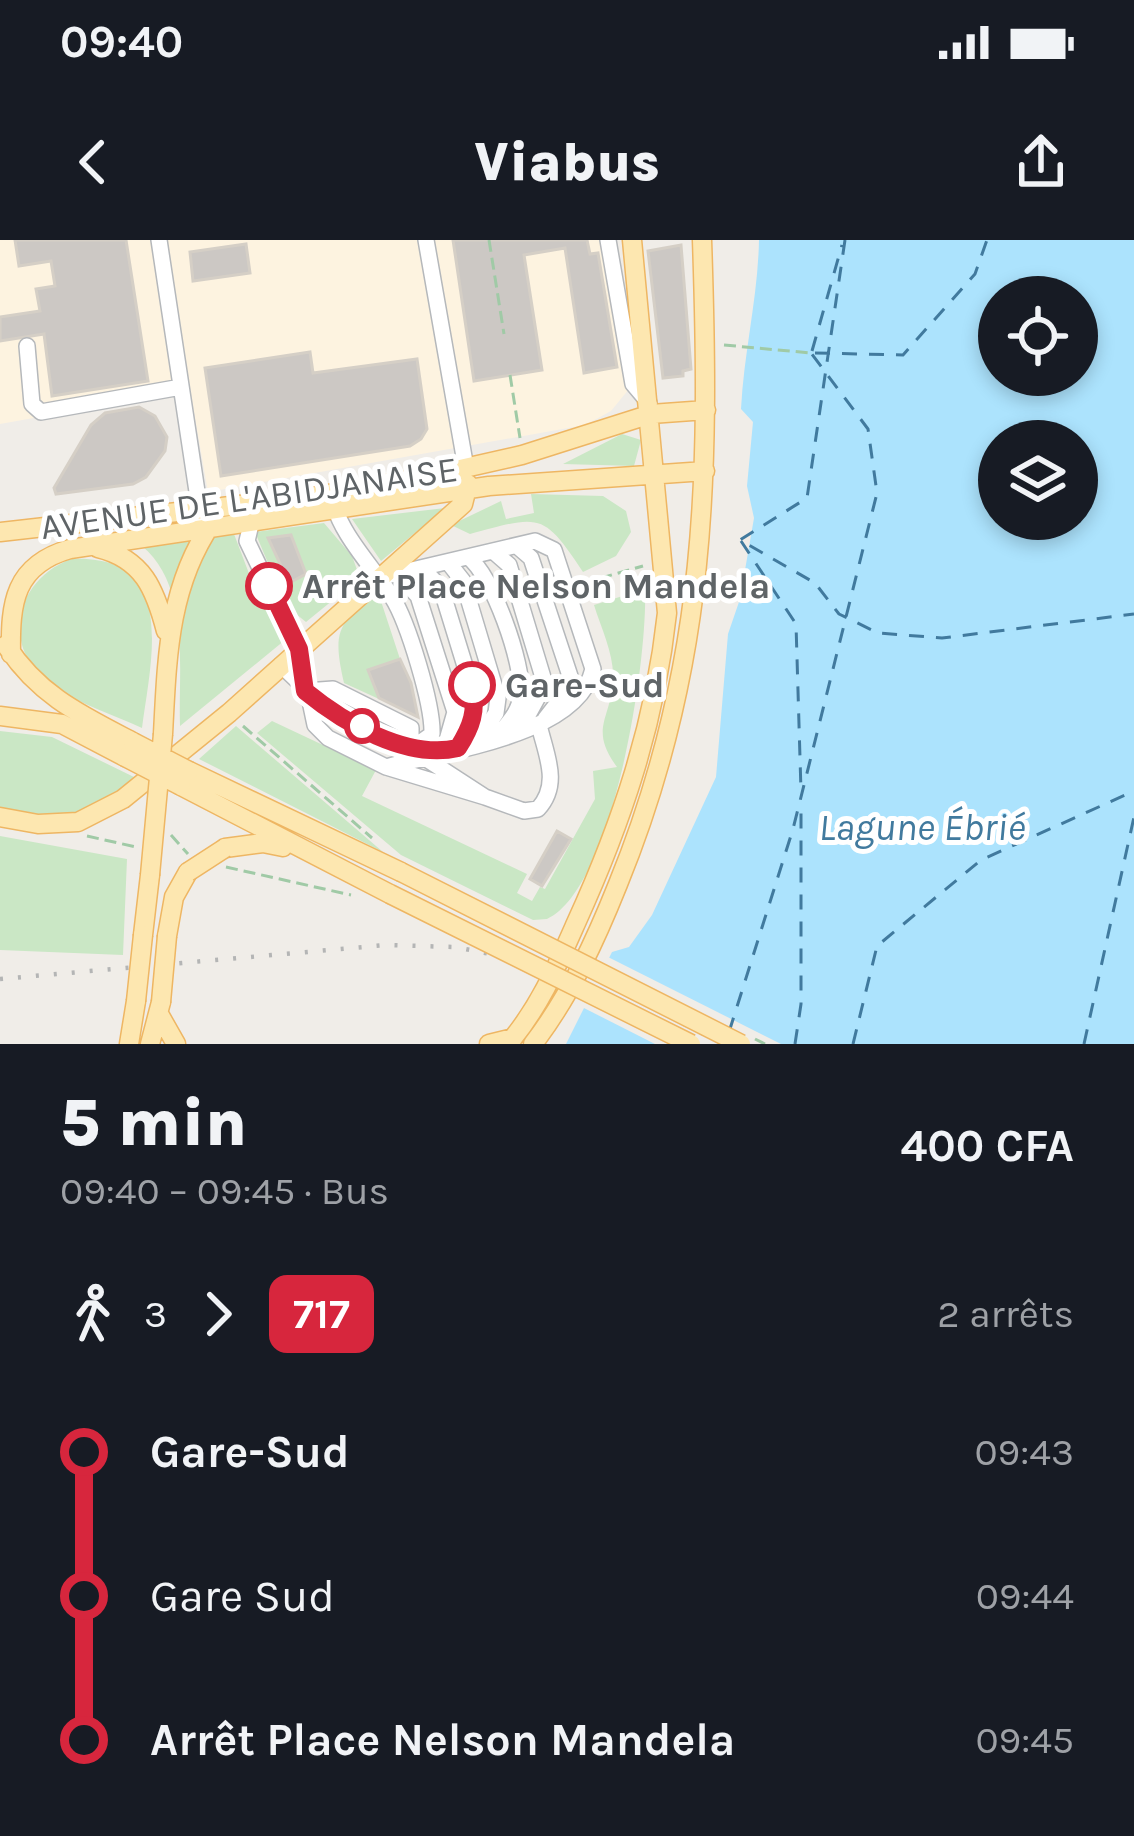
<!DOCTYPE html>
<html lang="fr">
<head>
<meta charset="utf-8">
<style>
	body { margin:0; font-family:Karla,sans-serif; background:#242831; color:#f1f3f6; height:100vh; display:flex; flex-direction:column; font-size:45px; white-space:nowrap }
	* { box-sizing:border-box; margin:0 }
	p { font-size:39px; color:#9ea1a6 }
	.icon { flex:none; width:66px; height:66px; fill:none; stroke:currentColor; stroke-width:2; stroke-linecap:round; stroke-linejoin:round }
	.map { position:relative; height:804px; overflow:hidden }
	.drawer { display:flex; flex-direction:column; background:#171b24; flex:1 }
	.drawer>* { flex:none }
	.badge { padding:0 24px; border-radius:18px; font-size:42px; line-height:78px }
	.tools { position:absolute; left:978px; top:36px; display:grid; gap:24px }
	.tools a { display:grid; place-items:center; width:120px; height:120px; border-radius:50%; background:#171b24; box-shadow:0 6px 18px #0003; font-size:60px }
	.map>.badge { position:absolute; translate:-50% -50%; box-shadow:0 0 0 6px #fff }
	.legs { display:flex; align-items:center; gap:18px; height:132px; padding:0 60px; font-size:39px }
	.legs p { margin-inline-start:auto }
	.headline { display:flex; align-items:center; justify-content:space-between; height:204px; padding:0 60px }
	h1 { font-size:66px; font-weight:800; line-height:90px }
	ul { padding:0 60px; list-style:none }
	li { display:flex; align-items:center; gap:42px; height:144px; font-size:45px }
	li i { display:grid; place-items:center; width:18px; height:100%; margin:0 15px; background:currentColor }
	li i::after { content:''; width:30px; height:30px; margin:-15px; border:9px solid; border-radius:50%; background:#171b24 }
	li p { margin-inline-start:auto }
	li:first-child i { background:linear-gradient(#0000 50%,currentColor 0) }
	li:last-child i { background:linear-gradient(currentColor 50%,#0000 0) }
	.status { display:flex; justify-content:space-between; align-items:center; height:84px; padding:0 60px; background:#171b24; direction:ltr }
	.status svg { height:33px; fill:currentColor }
	header { display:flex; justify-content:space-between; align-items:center; height:156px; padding:0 60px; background:#171b24; font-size:54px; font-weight:800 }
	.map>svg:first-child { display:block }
</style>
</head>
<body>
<div class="status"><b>09:40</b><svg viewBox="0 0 49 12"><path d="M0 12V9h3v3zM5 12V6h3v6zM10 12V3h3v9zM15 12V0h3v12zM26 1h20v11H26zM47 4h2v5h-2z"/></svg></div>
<header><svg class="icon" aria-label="back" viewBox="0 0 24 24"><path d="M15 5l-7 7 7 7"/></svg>Viabus<svg class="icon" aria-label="share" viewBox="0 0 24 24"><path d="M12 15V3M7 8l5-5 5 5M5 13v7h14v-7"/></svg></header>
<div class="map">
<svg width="1134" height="804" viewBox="0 0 1134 804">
	<rect width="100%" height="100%" fill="#f0ede8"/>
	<!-- commercial -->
	<path fill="#fdf3e0" d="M0,0H602L629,149L611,171L585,185L208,252L190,150L0,184Z"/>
	<!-- green -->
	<path fill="#cae7c5" d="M622,194L641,200L634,226L563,224Z
		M531,254L603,256L626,271L631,292L616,316L583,332C543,272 541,275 470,294L451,285L501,261L506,279L534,273Z
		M445,268L381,321L352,279Z
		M324,283L352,316L360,338L306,382L286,366L255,292Z
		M234,294L253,344L285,400L180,486C178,428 191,347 142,306Z
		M71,319C179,314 151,418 142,488C114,475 83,465 57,449C0,413 11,342 71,319Z
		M377,349L400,419L369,430L379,459L344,443C332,390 338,385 377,349Z
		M645,349C648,419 614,648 547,679L533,680L401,615L257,493L272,481L376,530L362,556L527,634L517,653L532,661L540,647L545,649L595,559L593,531L617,527C588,488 612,479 613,438C614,414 601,388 594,365Z
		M236,486L383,612L199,519Z
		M0,491L52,497L136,538C76,579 72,581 0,568Z
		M0,596L127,619L123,715L0,710Z"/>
	<!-- water -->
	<path fill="#ace3fd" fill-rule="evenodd" d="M759,0H1134V804H566L612,712L629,707L652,675L716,537L728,394L740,359L754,278L747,246L753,182L741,169C744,111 758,57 759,0ZM999,57H1077V135H999ZM999,201H1077V279H999Z"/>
	<!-- pier -->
	<path fill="#f0ede8" d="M604,715L781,804H655L578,765Z"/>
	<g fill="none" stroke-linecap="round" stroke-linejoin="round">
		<!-- ferry -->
		<path stroke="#417a9e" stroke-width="3" stroke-dasharray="15 12" stroke-linecap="butt" d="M845,0L807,258L740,300L815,343L839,374L878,393L942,398L1134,374
			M812,111L842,5
			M815,113L903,115L975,34L987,0
			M741,301L796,384L801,551
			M729,792L793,589L877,253L868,189L811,113
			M795,804L801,764V566
			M853,804L877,706L981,620L1134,551
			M1084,804L1134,577"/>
	</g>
	<!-- building -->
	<path fill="#ccc8c4" stroke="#d5cfc6" stroke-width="3" d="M15,0H126L148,141L52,156L44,94L0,101V77L40,71L36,49L55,46L51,21L19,26Z
		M453,0H587L590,14L598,13L617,127L584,133L565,8L524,15L542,130L474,141Z
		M246,4L250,33L193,41L190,12Z
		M681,5L691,129L683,131V136L663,138L648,11Z
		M310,112L313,133L417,119L427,189L421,199L410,206L221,236L205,128Z
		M139,167L155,176L167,197L165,211L146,237L133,244L56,254L54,248L91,185L105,173Z
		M291,295L306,334L289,343L268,298Z
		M400,419L411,443L418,477L379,458L368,430Z
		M557,591L571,599L542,646L530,639Z"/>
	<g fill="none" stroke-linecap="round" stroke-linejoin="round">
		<defs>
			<path id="minor" d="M159,0L201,278
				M426,0L466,228
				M608,0L633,144L649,163
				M27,106L32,164L41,172L181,147
				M333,260C339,293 374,328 392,357C408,382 433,465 432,494L411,509
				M253,276L247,301L299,409L315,485L328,498L386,527L485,557
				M517,306L531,318L570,436L566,452L545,479
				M493,311L509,325L545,444L521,488
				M468,317C492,334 524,424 521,455C520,471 508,483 498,495
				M448,322L463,341L498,458L496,473L478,500
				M422,328L441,348L477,465L457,508
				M397,334L418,356L455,472L447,500L437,512
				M382,337L535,301L554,310L593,429C578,496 445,511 386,527
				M281,425L327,469L411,509L485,557L524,571L538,569C561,544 546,515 539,485
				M306,451L333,449L411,488V509"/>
			<path id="major" d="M0,292L310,257L416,239L522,215L651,174L706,170
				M98,308C143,319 155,349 166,391
				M6,405C38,455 81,475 133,502
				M11,414C10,363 14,325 70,309L489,246L705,231
				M0,476L62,484L125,517
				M163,494C167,419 168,347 212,283
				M189,531L401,632
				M181,546L390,654
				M0,577L38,584L78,582L123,559L229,473L463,264L468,244
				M225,608L263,603L283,607
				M143,695L150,635
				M167,696L174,657L188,632
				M159,774L176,804
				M129,804L136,761
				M150,804L161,762
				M489,804L513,798
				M508,804C539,768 557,726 576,683C622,582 655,484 667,373L632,0
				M533,804C570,756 596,699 618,644C708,424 710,233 702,0"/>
		</defs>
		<!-- minor casing -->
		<use href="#minor" stroke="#b5b8bb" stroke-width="18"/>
		<!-- major casing -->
		<use href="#major" stroke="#eeb663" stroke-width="21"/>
		<!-- path -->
		<path stroke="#a0caa6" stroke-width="3" stroke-dasharray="12 6" stroke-linecap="butt" d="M489,0L504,94
			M724,105L811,113
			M510,135L520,198
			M583,343L643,326
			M243,486L372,598
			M171,595L188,614
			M87,596L136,607
			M226,627L351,655"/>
		<!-- minor -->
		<use href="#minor" stroke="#fff" stroke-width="15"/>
		<!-- major -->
		<use href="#major" stroke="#fde7b0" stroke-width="18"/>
		<!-- rail -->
		<path stroke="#b4b5b5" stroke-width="4.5" stroke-dasharray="3 15" stroke-linecap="butt" d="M0,739L386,705L455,707L541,724L698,804
			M684,784L724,804"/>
		<defs>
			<path id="major-bridge" d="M133,502L189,531
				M125,517L181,546
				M188,632L225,608
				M401,632L741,804
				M150,635L163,494
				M390,654L691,804
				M136,761L143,695
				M161,762L167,696"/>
		</defs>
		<!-- major-bridge casing -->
		<use href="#major-bridge" stroke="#eeb663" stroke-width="21" stroke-linecap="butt"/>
		<!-- path-bridge -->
		<path stroke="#a0caa6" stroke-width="3" stroke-dasharray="12 6" stroke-linecap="butt" d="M755,799L765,804"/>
		<!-- major-bridge -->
		<use href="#major-bridge" stroke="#fde7b0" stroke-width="18"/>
	</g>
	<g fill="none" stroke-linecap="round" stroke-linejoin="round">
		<defs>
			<path id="line-1" d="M269,346L299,409L305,451C344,483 407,520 458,508C472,486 477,471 472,445"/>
		</defs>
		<!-- line-1 casing -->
		<use href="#line-1" stroke="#fff" stroke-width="27"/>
		<!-- line-1 -->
		<use href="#line-1" stroke="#d7263d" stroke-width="18"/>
	</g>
	<!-- markers -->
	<g fill="#fff" stroke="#d7263d" stroke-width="6">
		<circle cx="269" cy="346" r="21"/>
		<circle cx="472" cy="445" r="21"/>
		<circle cx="362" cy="486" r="15"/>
	</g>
	<g text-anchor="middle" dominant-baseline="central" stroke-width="10" stroke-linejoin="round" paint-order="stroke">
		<!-- street labels -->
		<g font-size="36" fill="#5f6467" stroke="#fff">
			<text transform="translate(249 258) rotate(-8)">AVENUE DE L'ABIDJANAISE</text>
		</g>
		<!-- stop labels -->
		<g font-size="36" font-weight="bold" fill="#5f6467" stroke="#fff" text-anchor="start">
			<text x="302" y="346">Arrêt Place Nelson Mandela</text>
			<text x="505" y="445">Gare-Sud</text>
		</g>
		<!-- water labels -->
		<g font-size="39" font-style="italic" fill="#417a9e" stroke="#fff">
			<text x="922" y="587">Lagune Ébrié</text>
		</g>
	</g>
</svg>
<div class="tools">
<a><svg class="icon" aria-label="locate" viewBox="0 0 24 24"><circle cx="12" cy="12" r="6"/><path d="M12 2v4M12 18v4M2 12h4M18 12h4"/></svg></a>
<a><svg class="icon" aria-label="layers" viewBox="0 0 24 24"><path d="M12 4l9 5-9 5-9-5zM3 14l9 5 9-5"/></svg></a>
</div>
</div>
<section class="drawer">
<div class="headline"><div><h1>5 min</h1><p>09:40 – 09:45 · Bus</p></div><b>400 CFA</b></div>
<div class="legs"><svg class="icon" aria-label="walk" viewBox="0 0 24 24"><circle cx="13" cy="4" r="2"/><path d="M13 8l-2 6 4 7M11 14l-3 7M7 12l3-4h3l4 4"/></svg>3<svg class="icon" aria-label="forward" viewBox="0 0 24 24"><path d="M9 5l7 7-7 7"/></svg><b class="badge" style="background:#d7263d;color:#fff">717</b><p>2 arrêts</p></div>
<ul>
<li><i style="color:#d7263d"></i><b>Gare-Sud</b><p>09:43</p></li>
<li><i style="color:#d7263d"></i><span>Gare Sud</span><p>09:44</p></li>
<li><i style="color:#d7263d"></i><b>Arrêt Place Nelson Mandela</b><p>09:45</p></li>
</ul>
</section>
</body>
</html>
